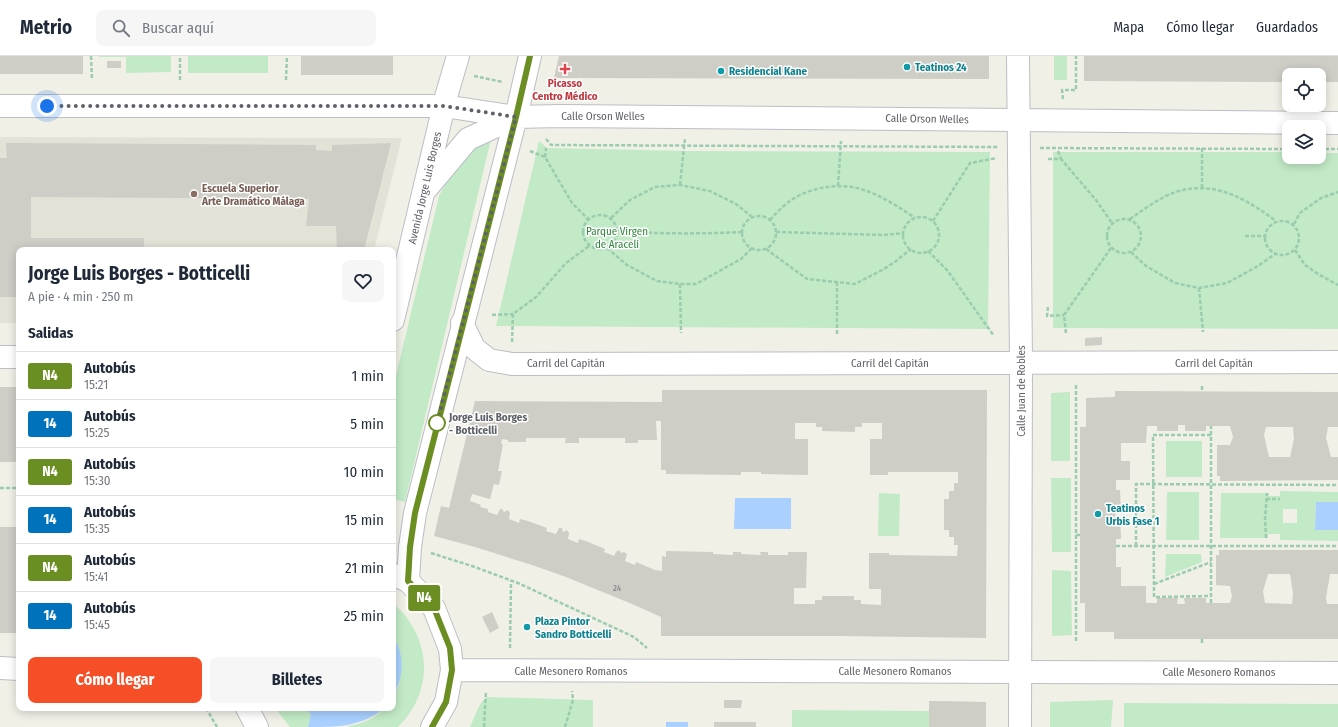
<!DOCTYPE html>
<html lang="es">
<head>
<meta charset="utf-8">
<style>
	body { margin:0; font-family:"Fira Sans Condensed",sans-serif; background:#f6f6f7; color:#1f2937; height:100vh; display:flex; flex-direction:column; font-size:15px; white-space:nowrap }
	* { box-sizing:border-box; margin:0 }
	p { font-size:13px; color:#747a83 }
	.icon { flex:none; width:22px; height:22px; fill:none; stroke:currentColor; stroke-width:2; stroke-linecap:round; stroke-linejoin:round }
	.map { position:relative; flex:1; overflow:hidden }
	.details { position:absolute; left:16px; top:191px; width:380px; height:464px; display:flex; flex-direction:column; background:#fff; border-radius:8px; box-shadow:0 2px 10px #0003 }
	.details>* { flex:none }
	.badge { padding:0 8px; border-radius:3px; font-size:14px; line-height:26px }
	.controls { position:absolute; left:1282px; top:12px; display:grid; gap:8px }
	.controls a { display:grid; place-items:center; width:44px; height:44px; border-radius:8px; background:#fff; box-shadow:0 2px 10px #0003; font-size:20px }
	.you { position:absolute; width:20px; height:20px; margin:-10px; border:3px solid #fff; border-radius:50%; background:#1a73e8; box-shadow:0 0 0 6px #1a73e833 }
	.map>.badge { position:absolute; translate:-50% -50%; box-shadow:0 0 0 2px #fff }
	h2 { padding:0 12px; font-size:15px; line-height:36px }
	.round { display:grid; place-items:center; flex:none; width:42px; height:42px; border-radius:8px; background:#f6f6f7 }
	.overview { display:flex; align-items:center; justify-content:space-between; height:68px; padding:0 12px }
	h1 { font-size:19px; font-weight:700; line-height:30px }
	.primary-button { display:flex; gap:8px; margin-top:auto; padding:8px 12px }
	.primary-button a { flex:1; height:46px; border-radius:8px; background:#f64f28; color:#fff; font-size:16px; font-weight:700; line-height:46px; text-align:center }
	.primary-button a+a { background:#f6f6f7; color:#1f2937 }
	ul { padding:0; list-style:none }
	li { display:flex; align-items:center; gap:12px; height:48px; padding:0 12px; border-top:1px solid #e0e1e3 }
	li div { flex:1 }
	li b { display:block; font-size:15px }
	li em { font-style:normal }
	li .badge { min-width:44px; font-weight:700; text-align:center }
	header { display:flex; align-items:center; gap:24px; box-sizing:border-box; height:56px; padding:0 20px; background:#fff; border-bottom:1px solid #e0e1e3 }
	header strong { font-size:19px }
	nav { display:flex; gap:22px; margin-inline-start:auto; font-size:14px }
	.search { width:280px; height:36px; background:#f6f6f7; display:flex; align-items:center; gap:10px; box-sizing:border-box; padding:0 14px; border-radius:8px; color:#747a83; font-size:15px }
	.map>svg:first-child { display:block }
</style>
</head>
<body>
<header>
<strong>Metrio</strong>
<div class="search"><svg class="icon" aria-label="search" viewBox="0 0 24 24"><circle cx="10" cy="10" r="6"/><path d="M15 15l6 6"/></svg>Buscar aquí</div>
<nav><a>Mapa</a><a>Cómo llegar</a><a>Guardados</a></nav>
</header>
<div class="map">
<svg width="1338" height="671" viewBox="0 0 1338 671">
	<rect width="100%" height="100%" fill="#f1f0e7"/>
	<!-- education -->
	<path fill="#e3e2d7" d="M0,81L402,82L374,194H19V267H0Z"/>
	<!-- green -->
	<path fill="#c2eac6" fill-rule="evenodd" d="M99,0H171V16L126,17V1H99Z
		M188,0H268V17H188Z
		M1054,0H1067V24H1054Z
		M491,83L405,446L393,443V332L439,140C448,122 459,105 475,92C480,89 486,86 491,83Z
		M539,85L547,92L688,95L990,96L988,273L496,270Z
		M1053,96H1289V101H1319V97H1338V273L1053,272Z
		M1070,336V405H1051V337Z
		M1166,385H1202V421H1166Z
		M1051,422H1071V496H1052Z
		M1280,435L1338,436V446H1316L1315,474H1338V485L1280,484V478H1268V482H1220L1221,437H1269V440H1280ZM1283,453H1297V467H1283Z
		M1167,436H1199V484H1166Z
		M879,437L900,438L899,480H878Z
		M1166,498H1201L1202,506L1165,521Z
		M1052,514L1071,515L1072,579L1052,580Z
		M393,547C432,581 435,635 398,671H349V670C363,668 375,662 385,652H393V640L398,631L402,607L396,585L393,580Z
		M486,641L593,644V671H470C475,660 478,649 486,641Z
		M1113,644L1111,671H1050V646Z
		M929,645L986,646V671H792V654L929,655Z
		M1124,647L1338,648V671H1124Z
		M275,652H304L311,658L308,671H290Z"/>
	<!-- water -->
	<path fill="#a9d0ff" d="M735,442H791V473H734Z
		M1316,446H1338V474H1315Z
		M393,580C405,599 404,621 393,640Z
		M304,652H385C361,671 338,671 308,671L311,658Z
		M666,666H688V671H666Z"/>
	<!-- building -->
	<path fill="#cecdc6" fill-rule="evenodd" d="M0,0H83V18H0Z
		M301,0H393V19H301Z
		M559,0H989V23L554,22Z
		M1084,0H1338V26H1319V19H1289V26L1084,25Z
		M107,5H121V12H107Z
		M6,87L316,89V94L332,95V89L391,87L364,194H337L336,170H306L309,143L31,141V182H144V194H19V241H0V102H7Z
		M1102,281V289L1085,290V282Z
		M0,331H19V406H0Z
		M662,334H987L986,582L838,580H661V561L632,548L566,521L532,509L475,491L434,480L441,450L449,452L475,345L662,346ZM656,365H661V414H666V418L741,419V416H761V418L808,419V383H795V367H816V371H822V375L855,376V371H862V367H882V383H870V419H888V416H958V427H954V435H949V443H944V474H949V481H954V489H958L957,500L889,499V497H869V533H881V549L861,548V544H854V540H822V544H815V548H794V532H806L807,496H788V499H768V496H760L761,499L741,498V496H733V499L713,498V496L666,495V501L662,500V515L655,514L636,506L635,509L625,505L627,498L624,496L621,497L619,494L616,496L614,500L604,496L605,493L586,485L579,483L578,487L568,483L569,477L567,474L563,476L562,472H559L556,478L546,475L547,472L528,465L520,463L519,467L509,463L510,457L508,454L504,456L502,453H500L497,459L488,456V453L480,451L481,449L470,445L472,438L490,443L494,428L499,429L502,415H498L503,388H501L502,383L508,384V386H526V382H566L565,387H579V382H625V387H638V384H657Z
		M1115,335L1338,336V371H1328L1326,382L1331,401H1338V424L1220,425V420H1217V389H1230L1233,381L1230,370H1206V375H1185V369H1178V375H1157V370H1147L1146,387H1121V405H1130V424H1116V434H1120L1121,455H1116L1115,462H1120L1121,483H1116V511H1121V530H1146V547H1157V542H1178L1177,548H1185L1184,542H1206V547H1230L1232,540L1230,530L1216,529V499H1219V494H1338V518H1330L1326,542L1327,548H1338V583H1114V576H1085V547H1080V371H1086V342L1115,341ZM1266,371H1293L1294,383L1290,401H1269L1264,379ZM1268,518H1290L1293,537L1292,548L1265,547L1263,535Z
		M0,471H19V577H0Z
		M492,556L499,572L490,577L482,561Z
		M724,644H742L741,652H724Z
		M929,645L986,646V671H929Z
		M714,666H756V671H714Z"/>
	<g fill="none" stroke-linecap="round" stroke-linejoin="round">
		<defs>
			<path id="street" d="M1018,0L1021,307L1020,671
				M0,50H444
				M462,267L474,292L489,304L512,308L1338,306
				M0,301H19"/>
			<path id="secondary" d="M444,50L516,61L560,60L1338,67
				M427,132L468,83L516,61
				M393,264L446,41L458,0
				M394,519L408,525L434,552L450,593L452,614L446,646L432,671
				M408,525L410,491L415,457L516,61L530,0
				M0,612L19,613
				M452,614L1338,617
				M247,652L257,671"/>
		</defs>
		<!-- street casing -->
		<use href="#street" stroke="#bbbec3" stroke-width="24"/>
		<!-- secondary casing -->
		<use href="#secondary" stroke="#bcbec5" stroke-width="24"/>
		<!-- path -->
		<path stroke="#9accae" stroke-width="2.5" stroke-dasharray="4 2" stroke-linecap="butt" d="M91,0L92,24
			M474,20L503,26
			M180,24V0
			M286,24L287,0
			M1063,43L1062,34H1076V0
			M546,83L551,89L999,91
			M1040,92L1289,93
			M1319,93H1338
			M530,95L545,101L572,147L588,163
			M1058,95L1061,103
			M545,101L546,92
			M1048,103H1061L1096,144L1112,167
			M680,129L685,82
			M838,130L841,85
			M1202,132V91
			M583 176a17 17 0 1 1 34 0a17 17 0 1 1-34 0Z
			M742 177a17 17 0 1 1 34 0a17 17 0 1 1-34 0Z
			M903 179a18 18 0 1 1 36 0a18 18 0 1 1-36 0Z
			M611,162L630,144L655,131L680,129L710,135L736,148L752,161
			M1107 180a17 17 0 1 1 34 0a17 17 0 1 1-34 0Z
			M1130,163C1146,152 1164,138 1183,134C1219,126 1249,145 1276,165
			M770,164C776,157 783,150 790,145C809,131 842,126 864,134C882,140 899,151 915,162
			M1265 182a17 17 0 1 1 34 0a17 17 0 1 1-34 0Z
			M933,165L970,107L997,102
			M1294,168L1300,157L1321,142L1338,136
			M618,175C657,178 702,178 741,176
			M776,176L883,179L904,177
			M1245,180H1265
			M607,192L627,209L657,225L680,228H696L741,203L751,193
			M766,193L807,223L855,228L884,213L896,205L911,193
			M1295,194L1305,209L1318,218L1338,229
			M928,195L947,214L994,280
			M1131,196L1146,210L1175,227L1199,232L1227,227L1258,210L1275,198
			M837,226V278
			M680,228L681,277
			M1199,232L1203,276
			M1048,251L1047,260L1064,259
			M492,259L513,258
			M1066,277L1064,259L1111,192
			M512,286L513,258L536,241L566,207L589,190
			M1076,329V587
			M1202,330V336
			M1211,379H1153L1154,541L1211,540
			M0,432H19
			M1266,443H1280
			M1076,479H1080
			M1266,482L1265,463L1267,437
			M1116,490H1338
			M1136,490V428L1338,429
			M431,497L472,510L518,527L634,581L647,592
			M1154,528L1211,506
			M1211,547V370
			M1202,583V588
			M510,592L511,525
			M206,652L217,671
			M484,671L486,635
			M565,671L573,644L572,635"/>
		<!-- street -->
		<use href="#street" stroke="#fff" stroke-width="22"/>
		<!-- secondary -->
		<use href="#secondary" stroke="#fff" stroke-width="22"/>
	</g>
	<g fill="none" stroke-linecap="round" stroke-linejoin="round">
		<defs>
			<path id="line" d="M432,671L446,646L452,614L450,592L434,552L408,525L410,491L415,457L516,61L530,0"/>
		</defs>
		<!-- line casing -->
		<use href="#line" stroke="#fff" stroke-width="9"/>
		<!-- line -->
		<use href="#line" stroke="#6b8e23" stroke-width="6"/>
		<!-- walk -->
		<path stroke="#5e6168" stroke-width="4" stroke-dasharray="0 7.2" d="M47,50H444L516,61L437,367"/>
	</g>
	<!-- markers -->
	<g fill="#0f9aa8" stroke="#fff" stroke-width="1.5">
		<circle cx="907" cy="11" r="4"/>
		<circle cx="721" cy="15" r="4"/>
		<circle cx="1098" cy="458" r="4"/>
		<circle cx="527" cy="571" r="4"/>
	</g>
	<path fill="#e0444e" stroke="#fff" stroke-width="1.5" d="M563 7h4v4h4v4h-4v4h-4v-4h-4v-4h4z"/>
	<circle fill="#8d6e63" stroke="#fff" stroke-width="1.5" cx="194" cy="138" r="4"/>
	<circle fill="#fff" stroke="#6b8e23" stroke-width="2" cx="437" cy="367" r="8"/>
	<g text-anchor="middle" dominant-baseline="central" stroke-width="3" stroke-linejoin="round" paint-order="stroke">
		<!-- number labels -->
		<g font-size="9" fill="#7a7c80">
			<text x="617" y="532">24</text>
		</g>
		<!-- culture labels -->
		<g font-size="11" font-weight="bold" fill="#0d838f" stroke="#fff" text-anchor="start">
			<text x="915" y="11">Teatinos 24</text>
			<text x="729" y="15">Residencial Kane</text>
			<text x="1106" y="452">Teatinos<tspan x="1106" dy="13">Urbis Fase 1</tspan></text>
			<text x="535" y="565">Plaza Pintor<tspan x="535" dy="13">Sandro Botticelli</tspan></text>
		</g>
		<!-- health labels -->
		<g font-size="11" font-weight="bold" fill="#be3a42" stroke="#fff">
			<text x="565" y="27">Picasso<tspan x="565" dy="13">Centro Médico</tspan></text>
		</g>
		<!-- street labels -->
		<g font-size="11" fill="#5e6168" stroke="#fff">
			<text x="603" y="60">Calle Orson Welles</text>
			<text transform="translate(927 63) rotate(1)">Calle Orson Welles</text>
			<text transform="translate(425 132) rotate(-77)">Avenida Jorge Luis Borges</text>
			<text x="566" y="307">Carril del Capitán</text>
			<text x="890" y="307">Carril del Capitán</text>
			<text x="1214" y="307">Carril del Capitán</text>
			<text transform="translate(1021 335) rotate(-90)">Calle Juan de Robles</text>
			<text x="571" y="615">Calle Mesonero Romanos</text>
			<text x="895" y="615">Calle Mesonero Romanos</text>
			<text x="1219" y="616">Calle Mesonero Romanos</text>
		</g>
		<!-- education labels -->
		<g font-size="11" font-weight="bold" fill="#785e54" stroke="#fff" text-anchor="start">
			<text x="202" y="132">Escuela Superior<tspan x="202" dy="13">Arte Dramático Málaga</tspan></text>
		</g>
		<!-- park labels -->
		<g font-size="11" fill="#2f863c" stroke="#fff">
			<text x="617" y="175">Parque Virgen<tspan x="617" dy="13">de Araceli</tspan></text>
		</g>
		<!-- stop labels -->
		<g font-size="11" font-weight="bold" fill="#5e6168" stroke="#fff" text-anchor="start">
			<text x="449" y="361">Jorge Luis Borges<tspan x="449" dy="13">- Botticelli</tspan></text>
		</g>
	</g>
</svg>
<div class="controls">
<a><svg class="icon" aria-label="locate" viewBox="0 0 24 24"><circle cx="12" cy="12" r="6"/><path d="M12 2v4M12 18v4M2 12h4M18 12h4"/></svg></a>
<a><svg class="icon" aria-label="layers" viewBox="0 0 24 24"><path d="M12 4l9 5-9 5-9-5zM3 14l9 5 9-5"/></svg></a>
</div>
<div class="you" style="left:47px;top:50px"></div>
<b class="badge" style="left:424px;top:542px;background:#6b8e23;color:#fff">N4</b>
<section class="details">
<div class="overview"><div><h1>Jorge Luis Borges - Botticelli</h1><p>A pie · 4 min · 250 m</p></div><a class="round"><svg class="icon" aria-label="heart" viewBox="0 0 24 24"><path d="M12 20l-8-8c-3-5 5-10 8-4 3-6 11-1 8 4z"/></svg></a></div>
<h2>Salidas</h2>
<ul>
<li><span class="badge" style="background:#6b8e23;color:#fff">N4</span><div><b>Autobús</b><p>15:21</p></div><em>1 min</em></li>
<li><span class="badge" style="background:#0072bc;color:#fff">14</span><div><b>Autobús</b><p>15:25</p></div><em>5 min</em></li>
<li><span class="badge" style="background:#6b8e23;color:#fff">N4</span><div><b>Autobús</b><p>15:30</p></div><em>10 min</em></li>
<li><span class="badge" style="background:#0072bc;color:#fff">14</span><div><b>Autobús</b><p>15:35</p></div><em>15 min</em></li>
<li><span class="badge" style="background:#6b8e23;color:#fff">N4</span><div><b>Autobús</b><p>15:41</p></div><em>21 min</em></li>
<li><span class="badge" style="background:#0072bc;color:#fff">14</span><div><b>Autobús</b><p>15:45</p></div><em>25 min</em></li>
</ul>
<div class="primary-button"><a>Cómo llegar</a><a>Billetes</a></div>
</section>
</div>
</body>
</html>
